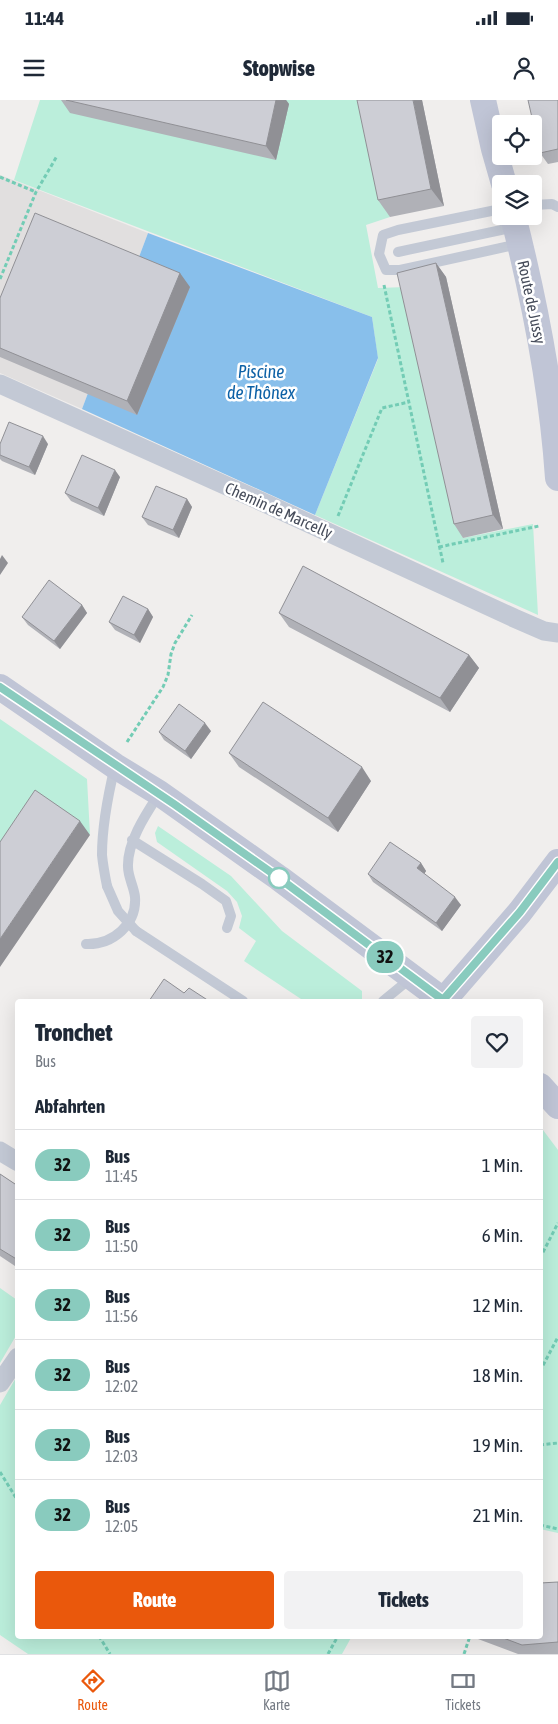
<!DOCTYPE html>
<html lang="de">
<head>
<meta charset="utf-8">
<style>
	body { margin:0; font-family:"Asap Condensed",sans-serif; background:#f2f2f3; color:#1f2937; height:100vh; display:flex; flex-direction:column; font-size:19px; white-space:nowrap }
	* { box-sizing:border-box; margin:0 }
	p { font-size:16px; color:#747a83 }
	.icon { flex:none; width:28px; height:28px; fill:none; stroke:currentColor; stroke-width:2; stroke-linecap:round; stroke-linejoin:round }
	.map { position:relative; flex:1; overflow:hidden }
	.sheet { position:absolute; left:15px; top:899px; width:528px; height:640px; display:flex; flex-direction:column; background:#fff; border-radius:5px; box-shadow:0 5px 20px #0002 }
	.sheet>* { flex:none }
	.badge { padding:0 10px; border-radius:16px; font-size:18px; line-height:32px }
	.controls { position:absolute; left:492px; top:15px; display:grid; gap:10px }
	.controls a { display:grid; place-items:center; width:50px; height:50px; border-radius:5px; background:#fff; box-shadow:0 5px 20px #0002; font-size:25px }
	.map>.badge { position:absolute; translate:-50% -50%; box-shadow:0 0 0 2px #fff }
	h2 { padding:0 20px; font-size:19px; line-height:45px }
	.round { display:grid; place-items:center; flex:none; width:52px; height:52px; border-radius:5px; background:#f2f2f3 }
	.overview { display:flex; align-items:center; justify-content:space-between; height:85px; padding:0 20px }
	h1 { font-size:24px; font-weight:800; line-height:38px }
	.button { display:flex; gap:10px; margin-top:auto; padding:10px 20px }
	.button a { flex:1; height:58px; border-radius:5px; background:#ea580c; color:#fff; font-size:20px; font-weight:800; line-height:58px; text-align:center }
	.button a+a { background:#f2f2f3; color:#1f2937 }
	ul { padding:0; list-style:none }
	li { display:flex; align-items:center; gap:15px; height:70px; padding:0 20px; border-top:1px solid #e0e1e3 }
	li div { flex:1 }
	li b { display:block; font-size:19px }
	li em { font-style:normal }
	li .badge { min-width:55px; font-weight:700; text-align:center }
	.status { display:flex; justify-content:space-between; align-items:center; height:35px; padding:0 25px; background:#fff; direction:ltr }
	.status svg { height:14px; fill:currentColor }
	header { display:flex; justify-content:space-between; align-items:center; height:65px; padding:0 20px; background:#fff; font-size:22px; font-weight:800 }
	.menu { display:flex; justify-content:space-around; align-items:center; height:70px; border-top:1px solid #e0e1e3; background:#fff; font-size:14px; color:#747a83 }
	.menu a { display:grid; justify-items:center; gap:2px }
	.menu .on { color:#ea580c }
	.map>svg:first-child { display:block }
</style>
</head>
<body>
<div class="status"><b>11:44</b><svg viewBox="0 0 49 12"><path d="M0 12V9h3v3zM5 12V6h3v6zM10 12V3h3v9zM15 12V0h3v12zM26 1h20v11H26zM47 4h2v5h-2z"/></svg></div>
<header><svg class="icon" aria-label="menu" viewBox="0 0 24 24"><path d="M4 6h16M4 12h16M4 18h16"/></svg>Stopwise<svg class="icon" aria-label="person" viewBox="0 0 24 24"><circle cx="12" cy="8" r="4"/><path d="M4 21q1-7 8-7t8 7"/></svg></header>
<div class="map">
<svg width="558" height="1554" viewBox="0 0 558 1554">
	<rect width="100%" height="100%" fill="#f0eeed"/>
	<!-- education -->
	<path fill="#e1dfdf" d="M0,75L148,133L82,309L0,273Z"/>
	<!-- green -->
	<path fill="#bbeedb" d="M40,0H366L390,117L366,125L378,188L406,187L463,438L533,424L538,515L315,415L378,259L372,217L14,80Z
		M0,619L87,679L90,735L45,704L0,770Z
		M158,726L231,776L282,831L362,891V901H304L244,861L256,841L239,828L242,816L237,802L227,791L157,742L155,733Z
		M540,1026L558,1050V1433L540,1429Z
		M0,1188L17,1200V1234L0,1263Z
		M17,1276L18,1536H352L342,1554H28L0,1535V1305Z"/>
	<!-- water -->
	<path fill="#88bfeb" d="M148,133L372,217L378,258L315,415L82,309Z"/>
	<g fill="none" stroke-linecap="round" stroke-linejoin="round">
		<!-- path -->
		<path stroke="#73ccb5" stroke-width="3" stroke-dasharray="4 2.5" stroke-linecap="butt" d="M0,77L36,92
			M0,179L36,92L57,56
			M384,185L443,463
			M338,416L382,308L409,302
			M439,447L539,426
			M127,642L163,587L168,575L171,554L175,543L192,515
			M540,1158L558,1123
			M540,1271L558,1237
			M540,1345L558,1343
			M0,1372L18,1401
			M540,1425L558,1429
			M99,1536L110,1554
			M328,1554L338,1536
			M464,1554L470,1536"/>
		<!-- lane -->
		<path stroke="#c3c9d5" stroke-width="10" d="M534,105L552,104L558,107
			M501,109L398,130L383,135L379,154L386,170H400L519,144
			M398,152L515,127
			M132,740L202,784L226,801L231,816L227,828
			M107,786C105,776 103,765 102,755C102,726 108,695 115,666
			M136,831L243,901
			M86,844C113,845 137,824 135,797C134,787 128,777 128,767C127,742 146,714 159,694
			M383,901L411,878"/>
		<!-- street -->
		<path stroke="#c3c9d5" stroke-width="19" d="M0,284L269,405L514,518L544,531L558,533
			M0,1051L18,1062
			M0,1283L18,1257"/>
		<!-- secondary -->
		<path stroke="#c0c5d6" stroke-width="26" d="M483,0L494,49L504,84
			M513,116C535,202 552,289 558,378
			M0,587L115,666L159,693L279,778L444,901
			M443,901L520,812L558,762
			M540,986L558,1006"/>
		<!-- lane-bridge -->
		<path stroke="#c3c9d5" stroke-width="10" d="M107,786L118,811L136,831"/>
	</g>
	<!-- wall -->
	<path fill="#b0b1b7" d="M61,0H286L289,4L276,60L70,13Z
		M422,0L444,106L390,117L378,100Z
		M558,0V62L548,64L540,53Z
		M436,163L446,177L503,429L463,438L454,424Z
		M190,187L137,315L0,257V198Z
		M0,344H48L35,375L2,361L0,359Z
		M120,377L104,416L71,401L65,393Z
		M187,399L192,407L179,438L148,425L142,417Z
		M82,505L87,513L60,549L28,525L22,517Z
		M148,509L153,517L140,543L115,530L109,522Z
		M279,513L469,555L479,568L450,612L289,527Z
		M211,631L191,659L164,640L159,632Z
		M229,653L371,681L338,732L239,667Z
		M421,763L426,771L424,774L461,805L442,831L373,782L368,774Z
		M0,1074L18,1086V1168L0,1156Z
		M558,1482V1554H518L470,1536H540Z"/>
	<!-- shaded-wall -->
	<path fill="#909095" d="M276,0H286L289,4L276,60L266,46Z
		M413,0H422L444,106L431,89Z
		M436,163L446,177L503,429L493,415Z
		M180,173L190,187L137,315L127,301Z
		M43,336L48,344L35,375L29,367Z
		M115,370L120,377L104,416L98,408Z
		M187,399L192,407L179,438L173,430Z
		M2,455L8,463L0,475V459Z
		M82,505L87,513L60,549L54,541Z
		M148,509L153,517L140,543L134,535Z
		M469,555L479,568L450,612L440,598Z
		M205,623L211,631L191,659L185,651Z
		M362,667L371,681L338,732L328,718Z
		M80,721L90,735L0,867V839Z
		M421,763L426,771L423,776L417,768Z
		M455,797L461,805L442,831L436,823Z"/>
	<!-- building -->
	<path fill="#cdced5" stroke="#909095" d="M66,0H276L266,46Z
		M357,0H413L431,89L378,100Z
		M528,0H558V49L540,53Z
		M35,113L180,173L127,301L0,248V198Z
		M436,163L493,415L454,424L397,173Z
		M9,322L43,336L29,367L0,355V344Z
		M82,355L115,370L98,408L65,393Z
		M156,386L187,399L173,430L142,417Z
		M303,466L469,555L440,598L279,513Z
		M49,480L82,505L54,541L22,517Z
		M123,496L148,509L134,535L109,522Z
		M263,602L362,667L328,718L229,653Z
		M179,604L205,623L185,651L159,632Z
		M35,690L80,721L0,839V742Z
		M390,742L421,763L417,768L455,797L436,823L368,774Z
		M164,879L184,893L189,888L209,901H149Z
		M0,1074L18,1086V1160L0,1149Z
		M558,1482V1542L522,1545L498,1536H540V1483Z"/>
	<g fill="none" stroke-linecap="round" stroke-linejoin="round">
		<defs>
			<path id="line" d="M0,587L174,704L279,778L443,900L520,812L558,762"/>
		</defs>
		<!-- line casing -->
		<use href="#line" stroke="#fff" stroke-width="11"/>
		<!-- line -->
		<use href="#line" stroke="#89cbbe" stroke-width="8"/>
	</g>
	<!-- markers -->
	<circle fill="#fff" stroke="#89cbbe" stroke-width="2.5" cx="279" cy="778" r="10"/>
	<g text-anchor="middle" dominant-baseline="central" stroke-width="5" stroke-linejoin="round" paint-order="stroke">
		<!-- street labels -->
		<g font-size="16" fill="#464c5a" stroke="#fff">
			<text transform="translate(532 202) rotate(78)">Route de Jussy</text>
			<text transform="translate(279 410) rotate(24)">Chemin de Marcelly</text>
		</g>
		<!-- water labels -->
		<g font-size="18" font-style="italic" fill="#0d61a6" stroke="#fff">
			<text x="261" y="271">Piscine<tspan x="261" dy="21">de Thônex</tspan></text>
		</g>
	</g>
</svg>
<div class="controls">
<a><svg class="icon" aria-label="locate" viewBox="0 0 24 24"><circle cx="12" cy="12" r="6"/><path d="M12 2v4M12 18v4M2 12h4M18 12h4"/></svg></a>
<a><svg class="icon" aria-label="layers" viewBox="0 0 24 24"><path d="M12 4l9 5-9 5-9-5zM3 14l9 5 9-5"/></svg></a>
</div>
<b class="badge" style="left:385px;top:857px;background:#89cbbe;color:#111">32</b>
<section class="sheet">
<div class="overview"><div><h1>Tronchet</h1><p>Bus</p></div><a class="round"><svg class="icon" aria-label="heart" viewBox="0 0 24 24"><path d="M12 20l-8-8c-3-5 5-10 8-4 3-6 11-1 8 4z"/></svg></a></div>
<h2>Abfahrten</h2>
<ul>
<li><span class="badge" style="background:#89cbbe;color:#111">32</span><div><b>Bus</b><p>11:45</p></div><em>1 Min.</em></li>
<li><span class="badge" style="background:#89cbbe;color:#111">32</span><div><b>Bus</b><p>11:50</p></div><em>6 Min.</em></li>
<li><span class="badge" style="background:#89cbbe;color:#111">32</span><div><b>Bus</b><p>11:56</p></div><em>12 Min.</em></li>
<li><span class="badge" style="background:#89cbbe;color:#111">32</span><div><b>Bus</b><p>12:02</p></div><em>18 Min.</em></li>
<li><span class="badge" style="background:#89cbbe;color:#111">32</span><div><b>Bus</b><p>12:03</p></div><em>19 Min.</em></li>
<li><span class="badge" style="background:#89cbbe;color:#111">32</span><div><b>Bus</b><p>12:05</p></div><em>21 Min.</em></li>
</ul>
<div class="button"><a>Route</a><a>Tickets</a></div>
</section>
</div>
<nav class="menu">
<a class="on"><svg class="icon" aria-label="directions" viewBox="0 0 24 24"><path d="M12 3l9 9-9 9-9-9zM9 14v-3h6M13 9l2 2-2 2"/></svg>Route</a>
<a><svg class="icon" aria-label="map" viewBox="0 0 24 24"><path d="M3 6l6-2 6 2 6-2v14l-6 2-6-2-6 2zM9 4v14M15 6v14"/></svg>Karte</a>
<a><svg class="icon" aria-label="tickets" viewBox="0 0 24 24"><path d="M3 7h18v10H3zM15 7v10"/></svg>Tickets</a>
</nav>
</body>
</html>
